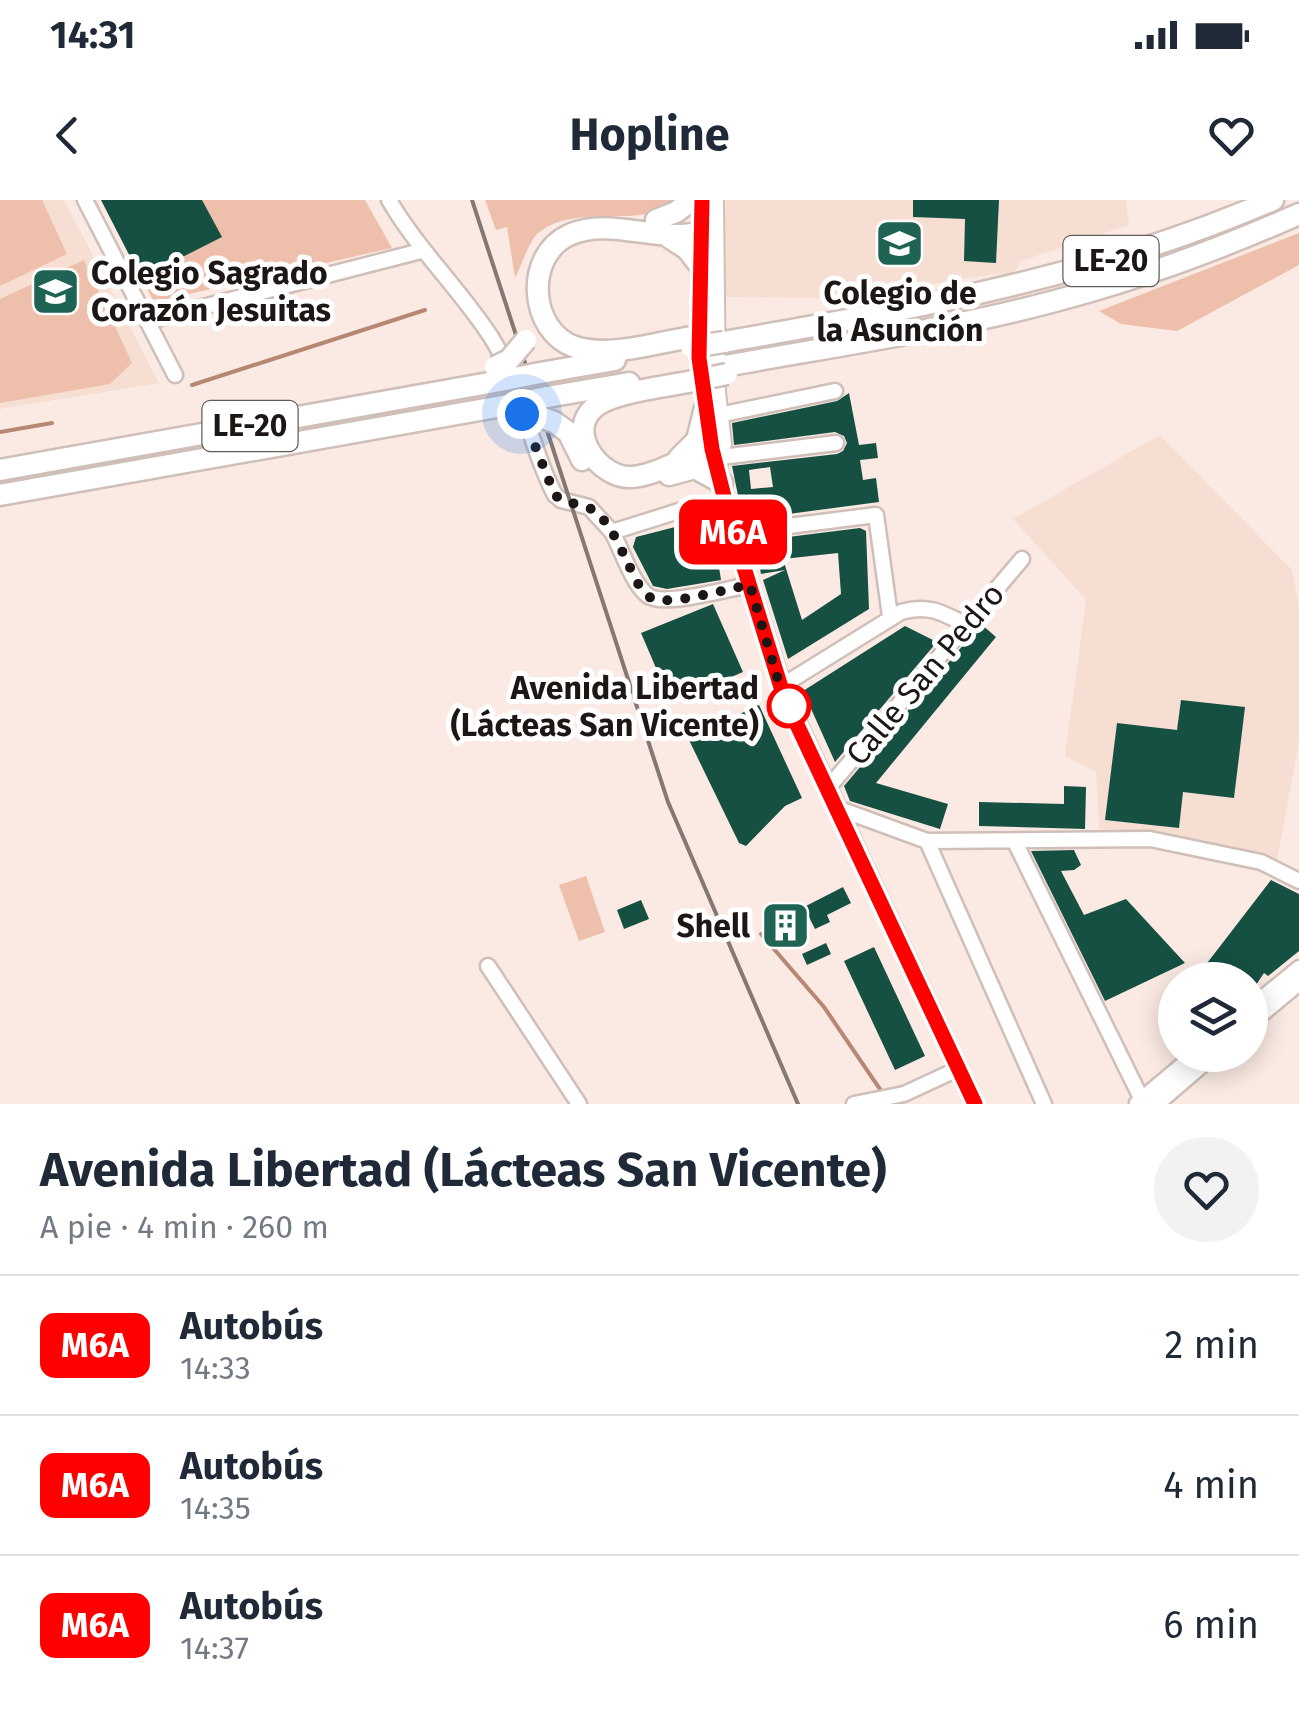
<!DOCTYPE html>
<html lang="es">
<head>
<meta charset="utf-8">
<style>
	body { margin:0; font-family:"Fira Sans",sans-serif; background:#f2f2f3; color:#1f2937; height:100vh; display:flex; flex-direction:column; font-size:38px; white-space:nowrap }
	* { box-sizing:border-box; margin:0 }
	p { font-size:32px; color:#747a83 }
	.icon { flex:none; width:55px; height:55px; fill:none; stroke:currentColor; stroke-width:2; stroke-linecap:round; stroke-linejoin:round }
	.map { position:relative; height:904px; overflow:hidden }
	.drawer { display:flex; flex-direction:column; background:#fff; flex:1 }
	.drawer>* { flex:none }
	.badge { padding:0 20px; border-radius:15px; font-size:35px; line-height:65px }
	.buttons { position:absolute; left:1158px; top:762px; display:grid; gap:20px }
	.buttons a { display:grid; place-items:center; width:110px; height:110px; border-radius:50%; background:#fff; box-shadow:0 5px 25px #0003; font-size:50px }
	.you { position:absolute; width:50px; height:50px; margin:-25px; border:8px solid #fff; border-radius:50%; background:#1a73e8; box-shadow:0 0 0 15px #1a73e833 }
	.map>.badge { position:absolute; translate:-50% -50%; box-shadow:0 0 0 5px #fff }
	.round { display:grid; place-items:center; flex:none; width:105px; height:105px; border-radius:52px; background:#f2f2f3 }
	.headline { display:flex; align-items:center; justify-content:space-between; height:170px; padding:0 40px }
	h1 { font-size:48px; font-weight:700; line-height:75px }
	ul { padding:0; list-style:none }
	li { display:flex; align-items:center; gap:30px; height:140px; padding:0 40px; border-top:2px solid #e0e1e3 }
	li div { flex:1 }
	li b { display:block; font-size:38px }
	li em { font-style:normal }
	li .badge { min-width:110px; font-weight:700; text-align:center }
	.status { display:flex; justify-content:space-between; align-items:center; height:70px; padding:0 50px; background:#fff; direction:ltr }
	.status svg { height:28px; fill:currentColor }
	header { display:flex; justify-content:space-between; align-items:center; height:130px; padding:0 40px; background:#fff; font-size:45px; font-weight:700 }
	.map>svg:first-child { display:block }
</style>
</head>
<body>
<div class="status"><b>14:31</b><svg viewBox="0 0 49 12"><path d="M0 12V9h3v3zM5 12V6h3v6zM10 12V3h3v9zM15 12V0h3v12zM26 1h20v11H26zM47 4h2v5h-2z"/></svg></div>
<header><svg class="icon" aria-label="back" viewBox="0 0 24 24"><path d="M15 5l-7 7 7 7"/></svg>Hopline<svg class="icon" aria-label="heart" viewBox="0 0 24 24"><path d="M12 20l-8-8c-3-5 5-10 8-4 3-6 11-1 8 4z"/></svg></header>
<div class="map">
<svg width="1299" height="904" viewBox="0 0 1299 904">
	<rect width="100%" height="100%" fill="#fbeae3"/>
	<!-- built -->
	<path fill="#f6ded3" d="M0,0H64L159,183L0,209Z
		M726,0H1126L1129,25L1021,61L1013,75L994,74L850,98L723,97Z
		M1160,235L1292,370L1299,406V542L1277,661L1164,636L1099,629L1096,572L1065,556L1086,400L1013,319Z"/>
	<!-- green -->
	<path fill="#eec0ab" d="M0,0H42L67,54L0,86Z
		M101,0H365L392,48L154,102Z
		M485,0H675C644,32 574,0 536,35C527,47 522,64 515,78L507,27L496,30Z
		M1299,33V65L1177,131L1121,124L1099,111Z
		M84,60L132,163L110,184L0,203V99Z
		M586,676L605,732L579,741L559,685Z"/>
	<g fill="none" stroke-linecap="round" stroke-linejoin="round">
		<!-- stream -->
		<path stroke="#b68873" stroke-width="4" d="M192,185L425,110
			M0,232L52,223
			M761,734L824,807L890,904"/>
	</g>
	<!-- building -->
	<path fill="#155043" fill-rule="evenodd" d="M101,0H202L222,37L141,78Z
		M913,0H999L996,63L964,61L965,19L913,17Z
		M849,193L859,245L876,243L878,258L860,260L863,280L876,278L879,302L743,320L732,266L837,254L843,251L847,243L844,236L835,232L734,245L732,223L837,201ZM770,267L773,287L751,289L749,270Z
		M711,313L712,324L706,325L708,342H715L721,380L667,389L653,386L633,347L636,337L683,325Z
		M860,328L866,331L869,409L788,459L763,380L785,370L761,374L755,341ZM838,353L841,394L802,420L783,359Z
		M713,404L743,472L671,503L641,433Z
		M981,424L996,437L876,583L948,604L940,629L850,601L844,586Z
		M905,426L937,442L835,562L803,491Z
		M1181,500L1245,507L1234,598L1183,592L1179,628L1105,620L1117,523L1177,530Z
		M759,505L802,598L785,606L746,646L739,643L688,538Z
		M1064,586L1086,587L1085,629L979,626V602L1064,604Z
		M1074,650L1081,665L1074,670L1061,671L1084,715L1126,699L1185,763L1105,801L1031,651Z
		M1271,680L1299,694V751L1268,776L1264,773L1250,794V780H1225L1201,771Z
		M843,687L851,703L827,715L830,722L815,729L804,707Z
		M641,700L649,719L624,729L617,710Z
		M826,743L831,754L807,765L802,754Z
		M874,747L925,856L895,870L844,761Z"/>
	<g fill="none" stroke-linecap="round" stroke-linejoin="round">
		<defs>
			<path id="minor" d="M85,0L175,175
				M389,0C418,50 460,89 491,137C521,184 529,245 555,295L561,300L589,307L612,332
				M148,121L421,51
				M719,215L835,191
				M721,257L836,243
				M701,304L612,332C622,350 631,381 647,395C662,408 729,388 750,385
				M733,333L876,315L890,416
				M780,487L901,412C927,404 942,412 966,425
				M828,588L1022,359
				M837,608L927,641L1150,639L1261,662L1299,681
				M927,641L1044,904
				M1015,642L1144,904
				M488,766L579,904
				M1250,808L1299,768
				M1250,824L1299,783
				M1137,903L1194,855
				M854,904L904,894L958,869
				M1157,904L1214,855"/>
			<path id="major" d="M702,0L699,158L713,249L733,333L785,497L975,904
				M714,0L716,192L722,244"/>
			<path id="highway" d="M656,20L676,12L692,0
				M667,36L687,49L700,66
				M691,137C656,143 609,158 575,147C529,131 524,56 569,35C610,16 658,44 700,32
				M724,142C915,108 1093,78 1273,0
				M725,166C835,146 947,130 1055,101C1139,79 1220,49 1299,14
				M540,173L615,160
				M693,181C669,186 613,192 595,207C565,231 599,279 632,277C659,275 685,255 713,249
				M547,197L629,183
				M554,222L568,232L582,260
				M679,258L697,240L705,208
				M0,270L500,181
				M669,275L695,268L722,283
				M0,295L508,205"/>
		</defs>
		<!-- minor casing -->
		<use href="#minor" stroke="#cfbfb8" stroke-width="19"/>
		<!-- major casing -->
		<use href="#major" stroke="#cfbfb8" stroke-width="22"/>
		<!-- highway casing -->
		<use href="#highway" stroke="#cfbfb8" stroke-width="25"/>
		<!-- minor -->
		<use href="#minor" stroke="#fff" stroke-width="14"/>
		<!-- major -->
		<use href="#major" stroke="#fff" stroke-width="18"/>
		<!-- highway -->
		<use href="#highway" stroke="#fff" stroke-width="20"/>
		<!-- rail -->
		<path stroke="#837873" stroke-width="4" d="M472,0L668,602L798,904"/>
		<defs>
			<path id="highway-bridge" d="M691,147L724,142
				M495,167L509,160L526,140
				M500,181L540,173
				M693,181L727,174
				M508,205L547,197
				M512,218H543L554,222"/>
		</defs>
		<!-- highway-bridge casing -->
		<use href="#highway-bridge" stroke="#cfbfb8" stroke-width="25" stroke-linecap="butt"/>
		<!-- highway-bridge -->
		<use href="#highway-bridge" stroke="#fff" stroke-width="20"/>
	</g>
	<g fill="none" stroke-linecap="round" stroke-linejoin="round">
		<defs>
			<path id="line" d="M702,0L699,158L712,249L733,332L784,497L975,904"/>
		</defs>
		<!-- line casing -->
		<use href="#line" stroke="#fff" stroke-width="22"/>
		<!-- line -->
		<use href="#line" stroke="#f00" stroke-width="15"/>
		<!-- walk -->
		<path stroke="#1c1614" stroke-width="10" stroke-dasharray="0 18" d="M522,214L555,295C567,306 585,302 597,313C610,325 618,343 626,359C632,371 639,391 651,398C666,407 730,388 750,385L780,487L792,512L789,506"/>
	</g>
	<!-- icons -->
	<defs>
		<symbol id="school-square" viewBox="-11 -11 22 22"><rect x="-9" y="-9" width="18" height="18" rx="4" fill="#1f6354" stroke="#fff"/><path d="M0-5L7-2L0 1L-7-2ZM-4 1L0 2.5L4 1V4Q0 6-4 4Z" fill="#fff"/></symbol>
		<symbol id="building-square" viewBox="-11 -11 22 22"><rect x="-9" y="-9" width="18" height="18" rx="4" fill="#1f6354" stroke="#fff"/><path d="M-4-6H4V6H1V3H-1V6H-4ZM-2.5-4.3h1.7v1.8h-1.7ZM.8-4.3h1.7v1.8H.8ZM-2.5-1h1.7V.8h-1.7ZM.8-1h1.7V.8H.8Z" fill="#fff"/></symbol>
	</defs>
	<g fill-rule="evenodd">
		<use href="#school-square" x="872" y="16" width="55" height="55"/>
		<use href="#school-square" x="28" y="64" width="55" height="55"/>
		<use href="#building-square" x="758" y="698" width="55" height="55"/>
	</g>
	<!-- markers -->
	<circle fill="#fff" stroke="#f00" stroke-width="5" cx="789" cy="506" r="20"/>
	<g text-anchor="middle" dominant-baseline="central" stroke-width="10" stroke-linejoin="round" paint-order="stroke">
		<!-- shield labels -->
		<g fill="#fff" stroke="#605c5a" stroke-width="2.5">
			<rect x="1063.5" y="36" width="95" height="50" rx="8"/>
			<rect x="202.5" y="201" width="95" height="50" rx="8"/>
		</g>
		<g font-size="30" font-weight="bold" fill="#1c1614">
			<text x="1111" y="61">LE-20</text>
			<text x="250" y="226">LE-20</text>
		</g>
		<!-- poi labels -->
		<g font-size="32" font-weight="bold" fill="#1c1614" stroke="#fff" text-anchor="start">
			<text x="91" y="73">Colegio Sagrado<tspan x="91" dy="37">Corazón Jesuitas</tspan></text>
			<text x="900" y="93" text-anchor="middle">Colegio de<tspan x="900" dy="37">la Asunción</tspan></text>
			<text x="750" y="726" text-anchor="end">Shell</text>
		</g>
		<!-- street labels -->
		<g font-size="32" fill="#1c1614" stroke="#fff">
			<text transform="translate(925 474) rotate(-50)">Calle San Pedro</text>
		</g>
		<!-- stop labels -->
		<g font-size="32" font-weight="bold" fill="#1c1614" stroke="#fff" text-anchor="end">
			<text x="759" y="488">Avenida Libertad<tspan x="759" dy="37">(Lácteas San Vicente)</tspan></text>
		</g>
	</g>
</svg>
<div class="buttons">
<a><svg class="icon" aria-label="layers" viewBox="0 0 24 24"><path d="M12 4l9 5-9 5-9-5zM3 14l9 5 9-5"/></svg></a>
</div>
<div class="you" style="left:522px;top:214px"></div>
<b class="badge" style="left:733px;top:332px;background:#f00;color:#fff">M6A</b>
</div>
<section class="drawer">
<div class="headline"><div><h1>Avenida Libertad (Lácteas San Vicente)</h1><p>A pie · 4 min · 260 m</p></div><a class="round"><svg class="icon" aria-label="heart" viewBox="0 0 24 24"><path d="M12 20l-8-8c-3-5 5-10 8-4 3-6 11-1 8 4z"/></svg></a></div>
<ul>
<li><span class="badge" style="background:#f00;color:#fff">M6A</span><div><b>Autobús</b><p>14:33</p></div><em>2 min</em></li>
<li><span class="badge" style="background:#f00;color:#fff">M6A</span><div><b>Autobús</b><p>14:35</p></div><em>4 min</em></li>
<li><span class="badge" style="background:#f00;color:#fff">M6A</span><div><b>Autobús</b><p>14:37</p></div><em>6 min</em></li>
</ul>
</section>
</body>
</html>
